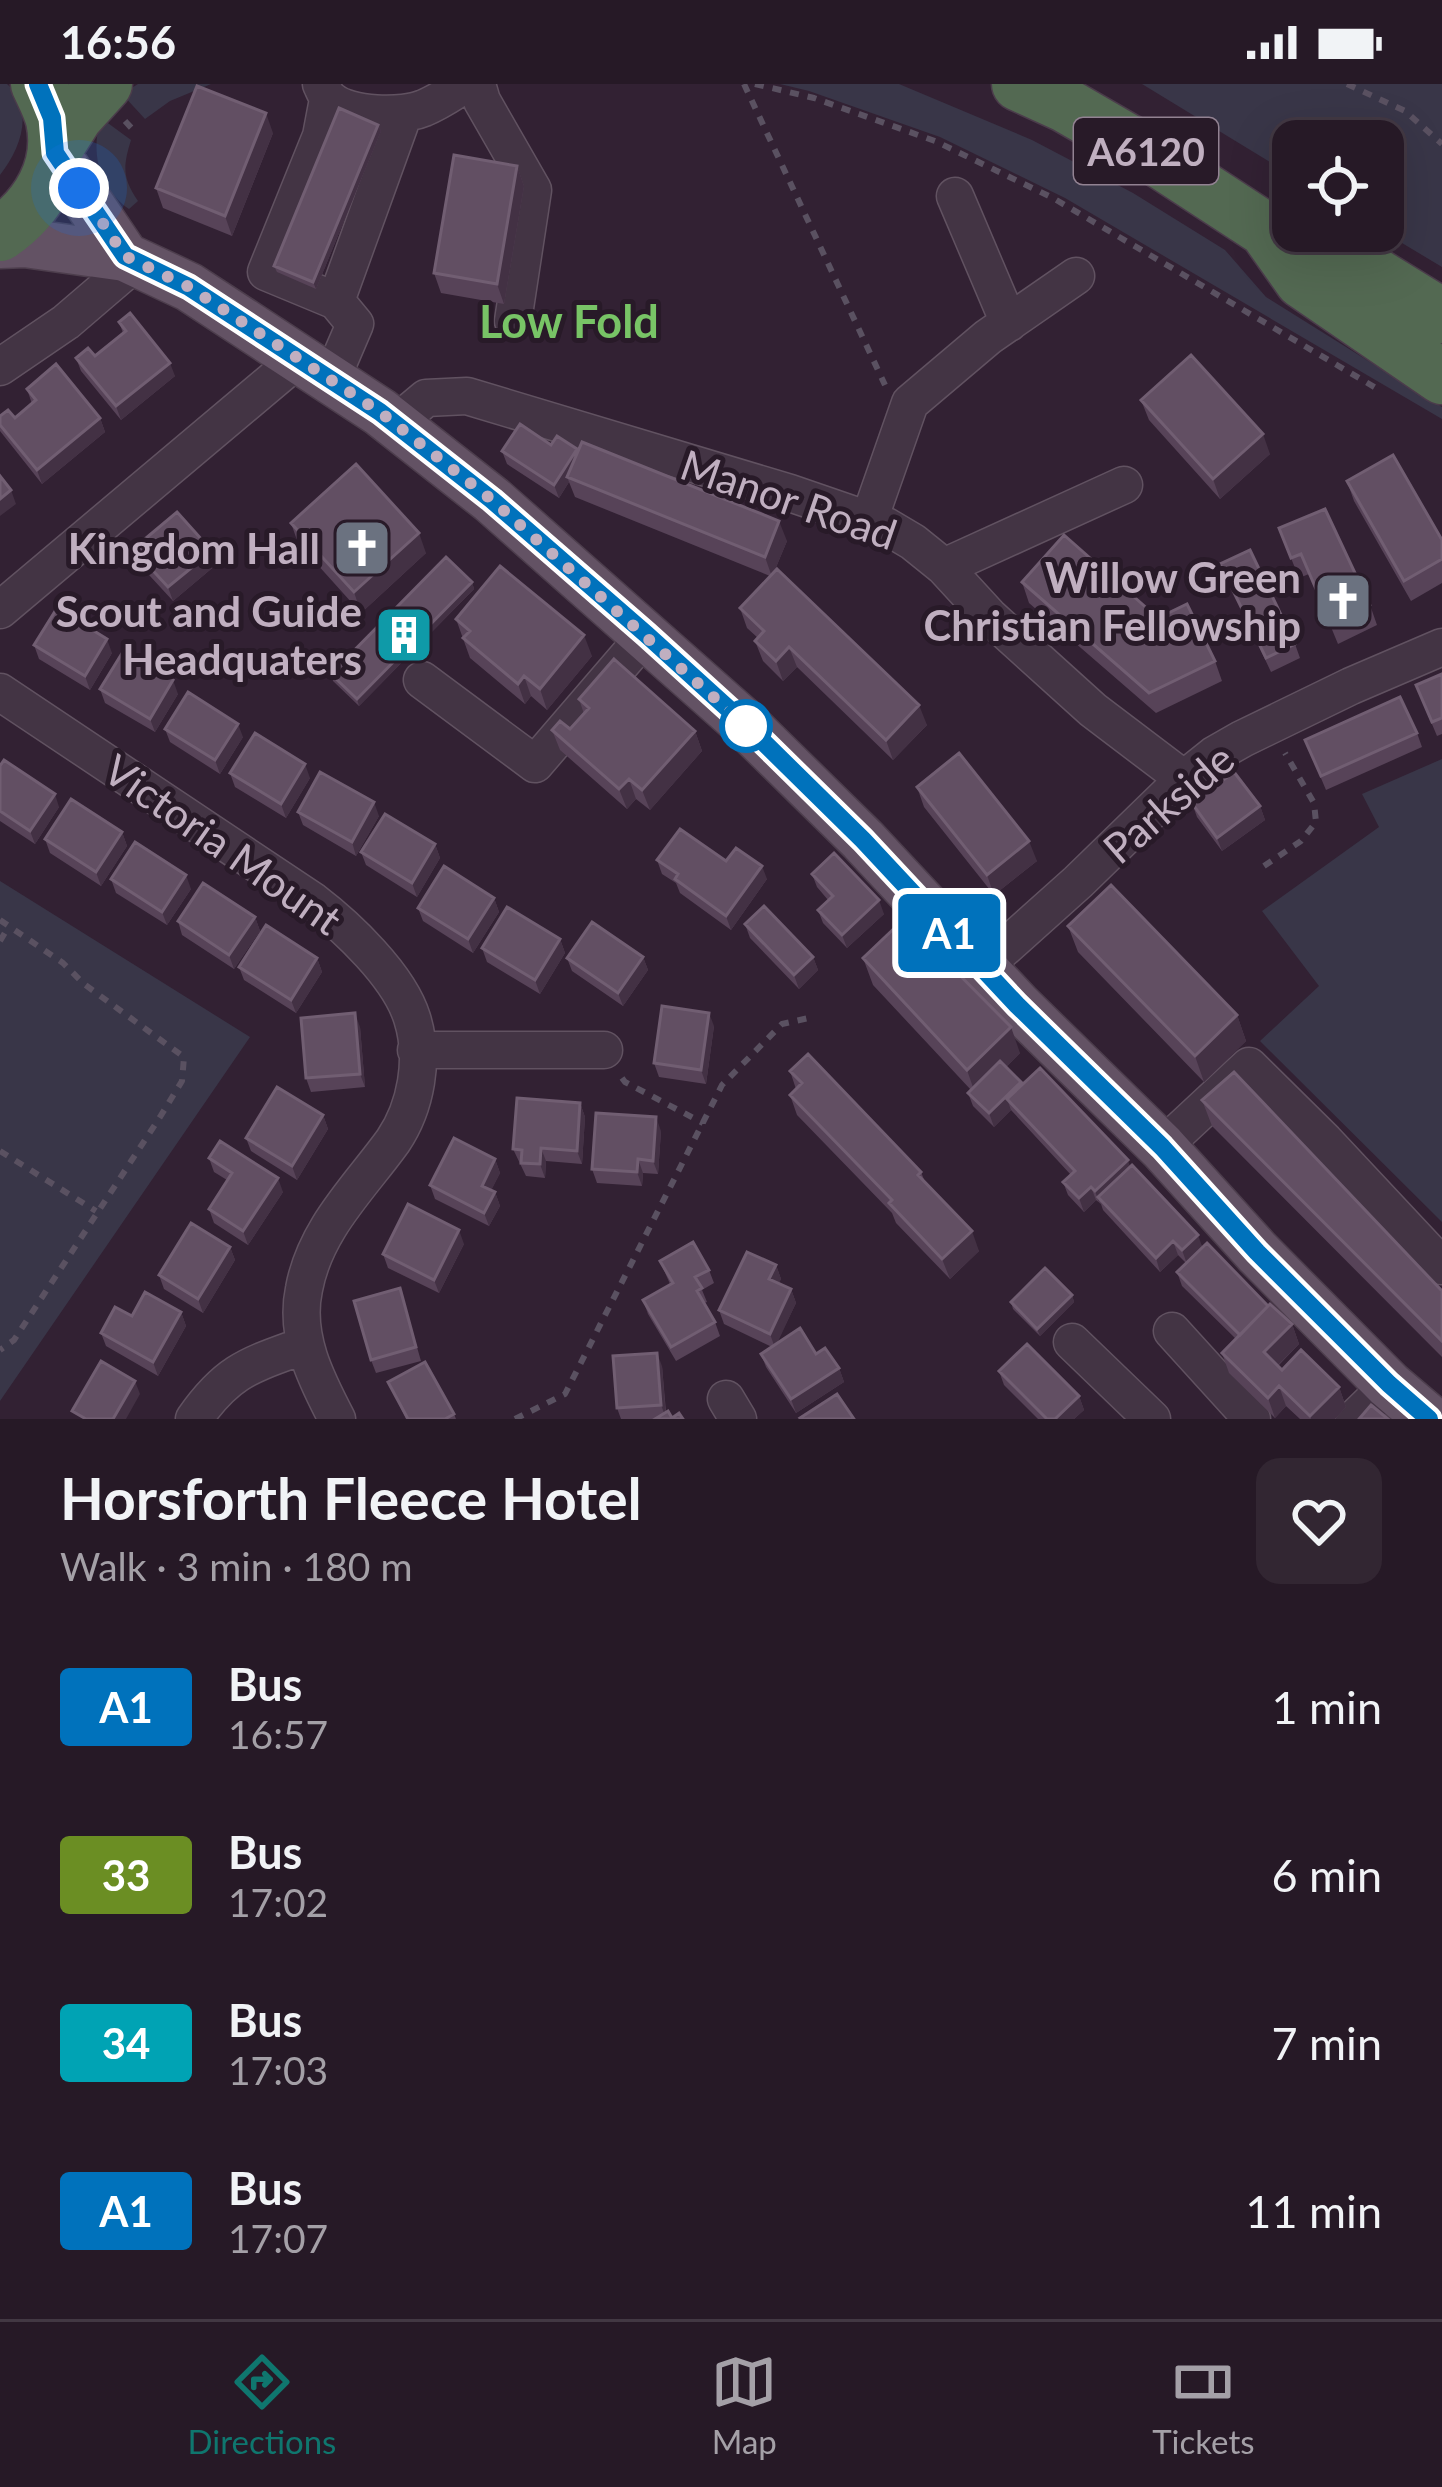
<!DOCTYPE html>
<html lang="en">
<head>
<meta charset="utf-8">
<style>
	body { margin:0; font-family:Lato,sans-serif; background:#322632; color:#f1f3f6; height:100vh; display:flex; flex-direction:column; font-size:45px; white-space:nowrap }
	* { box-sizing:border-box; margin:0 }
	p { font-size:39px; color:#a4a0a7 }
	.icon { flex:none; width:66px; height:66px; fill:none; stroke:currentColor; stroke-width:2; stroke-linecap:round; stroke-linejoin:round }
	.map { position:relative; height:1335px; overflow:hidden }
	.side { display:flex; flex-direction:column; background:#261926; flex:1 }
	.side>* { flex:none }
	.badge { padding:0 24px; border-radius:9px; font-size:42px; line-height:78px }
	.fabs { position:absolute; left:1272px; top:36px; display:grid; gap:24px }
	.fabs a { display:grid; place-items:center; width:132px; height:132px; border-radius:24px; background:#261926; box-shadow:0 12px 48px #0002,0 0 0 3px #423843; font-size:60px }
	.you { position:absolute; width:60px; height:60px; margin:-30px; border:9px solid #fff; border-radius:50%; background:#1a73e8; box-shadow:0 0 0 18px #1a73e833 }
	.map>.badge { position:absolute; translate:-50% -50%; box-shadow:0 0 0 6px #fff }
	.round { display:grid; place-items:center; flex:none; width:126px; height:126px; border-radius:24px; background:#322632 }
	.overview { display:flex; align-items:center; justify-content:space-between; height:204px; padding:0 60px }
	h1 { font-size:57px; font-weight:700; line-height:90px }
	ul { padding:0; list-style:none }
	li { display:flex; align-items:center; gap:36px; height:168px; padding:0 60px }
	li div { flex:1 }
	li b { display:block; font-size:45px }
	li em { font-style:normal }
	li .badge { min-width:132px; font-weight:700; text-align:center }
	.status { display:flex; justify-content:space-between; align-items:center; height:84px; padding:0 60px; background:#261926; direction:ltr }
	.status svg { height:33px; fill:currentColor }
	.tab-bar { display:flex; justify-content:space-around; align-items:center; height:168px; border-top:3px solid #423843; background:#261926; font-size:33px; color:#a4a0a7 }
	.tab-bar a { display:grid; justify-items:center; gap:6px }
	.tab-bar .active { color:#0f766e }
	.map>svg:first-child { display:block }
</style>
</head>
<body>
<div class="status"><b>16:56</b><svg viewBox="0 0 49 12"><path d="M0 12V9h3v3zM5 12V6h3v6zM10 12V3h3v9zM15 12V0h3v12zM26 1h20v11H26zM47 4h2v5h-2z"/></svg></div>
<div class="map">
<svg width="1442" height="1335" viewBox="0 0 1442 1335">
	<rect width="100%" height="100%" fill="#322133"/>
	<!-- green -->
	<path fill="#393648" d="M0,0H7C35,25 21,65 0,91Z
		M138,0H211L170,17L145,35L122,10Z
		M780,0H899L1032,56L1133,109L1225,166L1266,213L1442,323V335L1065,114L940,53L809,7Z
		M1142,0H1442V183L1382,147L1383,57H1293V92Z
		M101,34L131,56C123,82 122,94 138,117L129,125C99,104 90,69 101,34Z
		M1442,675V1138L1260,957L1319,902L1262,827L1379,743L1362,710Z
		M0,797L250,953L0,1317Z"/>
	<g fill="none" stroke-linecap="round" stroke-linejoin="round">
		<defs>
			<path id="minor" d="M321,0C324,6 326,13 331,16C349,32 403,33 424,24C439,18 453,8 466,0
				M477,0L482,17L533,106L513,237
				M328,15L321,52L266,188L336,217L355,240L331,296
				M955,112L1009,239
				M336,217L404,29
				M0,283L66,238L136,178
				M395,340L426,314L467,312L790,409L886,442L913,458L944,483L989,532L1093,626L1184,695
				M869,436L910,319L988,253L1076,192
				M944,483L1124,401
				M0,526L297,276
				M422,596L535,680L646,551
				M0,608L313,817C347,843 399,892 412,934C425,975 416,1023 393,1057C359,1104 315,1145 304,1205C294,1252 316,1295 337,1335
				M983,883L1078,798L1184,695L1214,671L1242,655L1351,602L1442,563
				M416,966H604
				M1162,1063L1249,982L1325,1057L1442,1182
				M1172,1247L1252,1335
				M1072,1258L1152,1335
				M726,1315L738,1335
				M194,1335C229,1285 251,1281 305,1261
				M1354,1335L1389,1301"/>
			<path id="major" d="M55,69L125,173
				M0,160L25,159L125,173L189,203L380,328L492,416L744,639L863,756L1017,921L1162,1063L1257,1168L1389,1301L1429,1335"/>
			<path id="highway" d="M1019,0L1065,21L1148,69L1266,146L1356,179L1442,232
				M55,65L76,32L105,0
				M1266,146L1302,197L1442,293
				M0,150C38,124 63,83 53,36C50,24 43,11 38,0"/>
		</defs>
		<!-- minor casing -->
		<use href="#minor" stroke="#615261" stroke-width="39"/>
		<!-- major casing -->
		<use href="#major" stroke="#4d3e4d" stroke-width="51"/>
		<!-- highway casing -->
		<use href="#highway" stroke="#4b3c4b" stroke-width="57"/>
		<!-- path -->
		<path stroke="#5a5161" stroke-width="6" stroke-dasharray="9 9" stroke-linecap="butt" d="M744,0L885,301
			M755,0L814,14L935,57L1053,114L1376,304
			M1347,0L1405,27L1442,60
			M125,37L137,50
			M1264,782L1301,757L1316,738L1314,719L1285,669
			M0,836L63,879L84,900L184,973L182,997L160,1033L14,1256L0,1266
			M0,857L9,842
			M622,994L625,998L703,1039
			M0,1067L96,1127
			M515,1335L565,1310L722,1001L782,940L813,933"/>
		<!-- minor -->
		<use href="#minor" stroke="#433444" stroke-width="36"/>
		<!-- major -->
		<use href="#major" stroke="#635264" stroke-width="48"/>
		<!-- highway -->
		<use href="#highway" stroke="#536952" stroke-width="54"/>
	</g>
	<!-- wall -->
	<path fill="#574358" d="M378,41L381,47L316,205L277,188L274,182Z
		M273,49L232,152L163,124L156,104Z
		M517,82L524,102L504,220L441,209L434,189Z
		M119,238L175,292L121,336L81,287L76,274L95,272L123,249Z
		M27,305L100,334L105,348L42,400L0,347V332L15,334L32,320Z
		M1141,316L1270,370L1220,415L1149,336Z
		M551,361L578,368L787,457L774,488L927,641L893,676L797,583L783,597L763,577L755,557L758,554L747,544L740,524L770,492L575,413L569,398L559,414L507,380L502,367Z
		M1347,397L1442,456V499L1411,517L1354,417Z
		M291,439L426,469L361,529L298,459Z
		M1279,444L1370,521L1377,541L1338,560L1309,490L1299,494Z
		M133,465L212,467L217,480L173,517L138,479Z
		M1220,480L1295,560L1300,574L1271,588Z
		M472,498L474,505L359,622L333,597L331,590Z
		M1022,498L1158,534L1215,577L1222,597L1156,629L1029,519Z
		M456,535L592,572L547,626L531,612L525,620L470,574Z
		M34,561L112,569L90,606L39,575Z
		M1442,590V650L1437,652L1421,614Z
		M100,605L178,610L155,648L105,619Z
		M579,615L695,647L702,667L650,726L636,715L627,725L560,666L552,646L570,645L584,630Z
		M165,645L243,653L220,690L170,658Z
		M1417,649L1422,663L1326,706L1305,656Z
		M0,682L59,723L35,760L0,737Z
		M230,689L310,694L286,734L235,703Z
		M917,703L1037,777L994,811L924,723Z
		M1192,719L1260,722L1265,736L1222,767L1197,733Z
		M298,728L379,732L356,772L303,741Z
		M122,748L127,762L101,802L50,769L45,755Z
		M435,760L440,774L417,813L366,781L361,768Z
		M657,776L726,777L767,795L731,846L680,809L676,799L662,790Z
		M812,790L884,830L847,864L823,839L818,826L828,816L817,803Z
		M111,795L191,805L167,841L116,809Z
		M494,814L499,828L473,869L423,837L418,824Z
		M255,833L260,847L234,885L182,851L178,837Z
		M745,840L813,873L818,886L799,905L750,854Z
		M1068,842L1237,931L1246,957L1204,998L1078,868Z
		M560,855L565,869L540,910L487,878L482,864Z
		M643,873L648,886L623,922L572,887L567,874Z
		M317,874L322,888L296,929L244,896L239,883Z
		M863,874L1020,969L1006,983L1022,1001L1130,1083L1203,1163L1268,1222L1292,1240L1299,1260L1278,1282L1282,1286L1339,1303L1346,1323L1335,1335H1300L1286,1322L1275,1334L1229,1289L1222,1269L1236,1255L1182,1202L1177,1188L1186,1179L1178,1171L1160,1188L1103,1126L1101,1120L1096,1116L1084,1128L1068,1111L1063,1098L1071,1091L1011,1026L994,1043L973,1022L968,1009L971,1006L873,901Z
		M714,942L706,1000L659,993L654,979Z
		M360,943L365,1003L311,1008L306,994Z
		M790,987L921,1088L925,1098L979,1167L950,1195L896,1139L892,1129L797,1031L790,1011L796,1005Z
		M1202,1016L1442,1207V1273L1212,1042Z
		M580,1019L585,1033L582,1080L546,1077L545,1094L526,1092L513,1065Z
		M323,1031L328,1045L297,1096L251,1067L246,1054Z
		M661,1047L658,1090L643,1089L642,1102L597,1099L592,1085Z
		M209,1074L283,1108L248,1161L214,1139L209,1125L227,1096L214,1088Z
		M495,1075L500,1089L491,1106L495,1108L500,1122L489,1142L435,1115L430,1101Z
		M464,1160L439,1209L388,1184L383,1170Z
		M230,1163L235,1176L203,1229L164,1205L159,1191Z
		M660,1177L709,1186L714,1199L702,1206L707,1218L704,1219L715,1238L720,1252L676,1277L648,1230L643,1216L670,1200Z
		M776,1181L781,1195L778,1200L791,1205L796,1219L776,1260L816,1270L839,1284L844,1298L796,1329L766,1283L761,1270L772,1263L724,1240L719,1226Z
		M400,1204L421,1277L376,1289L371,1276Z
		M1072,1211L1074,1218L1040,1252L1013,1225L1011,1218Z
		M181,1228L186,1242L158,1292L106,1262L101,1249L132,1232Z
		M662,1282L666,1328L672,1334L683,1335H621L617,1324Z
		M999,1287L1079,1312L1084,1326L1074,1335H1038L1004,1301Z
		M388,1298L454,1330L456,1335H406Z"/>
	<!-- shaded-wall -->
	<path fill="#433144" d="M266,29L273,49L232,152L225,132Z
		M378,41L381,47L316,205L313,198Z
		M517,82L524,102L504,220L497,200Z
		M170,279L175,292L121,336L116,322Z
		M100,334L105,348L42,400L37,386Z
		M1263,350L1270,370L1220,415L1213,395Z
		M577,365L582,379L567,393L569,398L559,414L554,401Z
		M11,406L16,420L0,432V415Z
		M779,437L787,457L772,493L765,473Z
		M419,449L426,469L361,529L354,508Z
		M212,467L217,480L173,517L168,503Z
		M472,498L474,505L359,622L357,615Z
		M584,551L592,572L547,626L540,605Z
		M107,555L112,569L90,606L85,592Z
		M789,563L797,583L783,597L776,577Z
		M524,592L531,612L525,620L518,600Z
		M173,596L178,610L155,648L150,635Z
		M919,621L927,641L893,676L886,656Z
		M238,640L243,653L220,690L215,676Z
		M695,647L702,667L650,726L642,706Z
		M305,680L310,694L286,734L281,720Z
		M629,695L636,715L627,725L619,705Z
		M55,710L59,723L35,760L30,747Z
		M374,718L379,732L356,772L352,758Z
		M1260,722L1265,736L1222,767L1217,754Z
		M122,748L127,762L101,802L96,788Z
		M1029,757L1037,777L994,811L987,791Z
		M435,760L440,774L417,813L412,799Z
		M762,782L767,795L731,846L726,832Z
		M186,791L191,805L167,841L162,828Z
		M494,814L499,828L473,869L468,855Z
		M879,816L884,830L847,864L842,851Z
		M255,833L260,847L234,885L229,871Z
		M560,855L565,869L540,910L535,896Z
		M643,873L648,886L623,922L618,909Z
		M813,873L818,886L799,905L794,891Z
		M317,874L322,888L296,929L291,916Z
		M355,929L360,943L365,1003L360,990Z
		M709,929L714,942L706,1000L701,986Z
		M1237,931L1246,957L1204,998L1195,972Z
		M1011,943L1020,969L976,1012L967,986Z
		M1021,998L1026,1011L1007,1015L1011,1026L994,1043L989,1029Z
		M580,1019L585,1033L582,1080L577,1067Z
		M323,1031L328,1045L297,1096L292,1082Z
		M656,1033L661,1047L658,1090L653,1077Z
		M541,1064L546,1077L545,1094L540,1080Z
		M495,1075L500,1089L487,1115L482,1102Z
		M638,1075L643,1089L642,1102L637,1088Z
		M1128,1076L1132,1089L1098,1113L1100,1121L1095,1107Z
		M278,1094L283,1108L248,1161L243,1147Z
		M1091,1103L1096,1116L1084,1128L1079,1114Z
		M495,1108L500,1122L489,1142L484,1129Z
		M459,1146L464,1160L439,1209L434,1196Z
		M972,1147L979,1167L950,1195L942,1175Z
		M1198,1151L1203,1165L1187,1180L1182,1166Z
		M1173,1157L1178,1171L1160,1188L1156,1174Z
		M230,1163L235,1176L203,1229L198,1215Z
		M776,1181L781,1195L774,1209L769,1195Z
		M791,1205L796,1219L775,1264L770,1250Z
		M1072,1211L1074,1218L1040,1252L1037,1245Z
		M181,1228L186,1242L158,1292L153,1278Z
		M1292,1240L1299,1260L1271,1288L1264,1268Z
		M657,1269L662,1282L666,1334L661,1321Z
		M839,1284L844,1298L796,1329L791,1315Z
		M135,1297L140,1310L126,1335H113Z
		M1279,1302L1286,1322L1275,1334L1268,1314Z
		M1339,1303L1346,1323L1335,1335H1311L1310,1332Z
		M1079,1312L1084,1326L1074,1335H1055Z"/>
	<!-- building -->
	<path fill="#624f63" stroke="#715e72" stroke-width="3" d="M197,2L266,29L225,132L156,104Z
		M339,24L378,41L313,198L274,182Z
		M454,71L517,82L497,200L434,189Z
		M130,229L170,279L116,322L76,274L88,264L95,272L126,247L119,238Z
		M1191,271L1263,350L1213,395L1141,316Z
		M56,280L100,334L37,386L0,341V332L8,326L15,334L36,316L27,305Z
		M520,340L551,361L557,352L577,365L554,401L502,367Z
		M582,358L779,437L765,473L567,393Z
		M1393,371L1442,456V475L1404,497L1347,397Z
		M356,380L419,449L354,508L291,439Z
		M0,392L11,406L0,415Z
		M1325,425L1370,521L1331,540L1301,470L1291,474L1279,444Z
		M177,428L212,467L168,503L133,465Z
		M1064,451L1158,534L1187,520L1215,577L1149,609L1022,498Z
		M1250,466L1295,560L1266,574L1220,480Z
		M446,473L472,498L357,615L331,590Z
		M500,482L584,551L540,605L524,592L518,600L463,554L470,547L456,535Z
		M777,485L919,621L886,656L789,563L776,577L755,557L764,547L740,524Z
		M57,524L107,555L85,592L34,561Z
		M124,566L173,596L150,635L100,605Z
		M614,575L695,647L642,706L629,695L619,705L552,646L560,637L570,645L589,624L579,615Z
		M1442,590V634L1432,638L1416,601Z
		M188,608L238,640L215,676L165,645Z
		M1400,613L1417,649L1321,692L1305,656Z
		M255,649L305,680L281,720L230,689Z
		M959,669L1029,757L987,791L917,703Z
		M4,676L55,710L30,747L0,727V682Z
		M320,688L374,718L352,758L298,728Z
		M1234,688L1260,722L1217,754L1192,719Z
		M71,715L122,748L96,788L45,755Z
		M385,730L435,760L412,799L361,768Z
		M680,745L726,777L736,764L762,782L726,832L675,795L678,790L657,776Z
		M135,758L186,791L162,828L111,795Z
		M834,769L879,816L842,851L818,826L833,812L812,790Z
		M444,782L494,814L468,855L418,824Z
		M203,799L255,833L229,871L178,837Z
		M1111,801L1237,931L1195,972L1068,842Z
		M764,822L813,873L794,891L745,840Z
		M507,823L560,855L535,896L482,864Z
		M904,835L1011,943L967,986L863,874Z
		M592,838L643,873L618,909L567,874Z
		M266,841L317,874L291,916L239,883Z
		M662,922L709,929L701,986L654,979Z
		M355,929L360,990L306,994L301,934Z
		M808,970L921,1088L918,1091L972,1147L942,1175L889,1119L892,1116L790,1011L802,999L790,987Z
		M1000,977L1021,998L989,1029L968,1009Z
		M1040,984L1128,1076L1095,1107L1091,1103L1079,1114L1063,1098L1075,1087L1007,1015Z
		M1234,988L1442,1207V1257L1202,1016Z
		M277,1003L323,1031L292,1082L246,1054Z
		M517,1014L580,1019L577,1067L541,1064L540,1080L521,1079L522,1066L513,1065Z
		M596,1029L656,1033L653,1077L638,1075L637,1088L592,1085Z
		M454,1054L495,1075L482,1102L495,1108L484,1129L430,1101Z
		M220,1057L278,1094L243,1147L209,1125L232,1089L209,1074Z
		M1132,1081L1198,1151L1182,1166L1173,1157L1156,1174L1098,1113Z
		M408,1120L459,1146L434,1196L383,1170Z
		M191,1139L230,1163L198,1215L159,1191Z
		M693,1158L709,1186L695,1193L702,1204L697,1207L715,1238L671,1263L643,1216L673,1199L660,1177Z
		M1207,1159L1268,1222L1240,1251L1177,1188Z
		M747,1168L776,1181L769,1195L791,1205L770,1250L719,1226Z
		M1045,1184L1072,1211L1037,1245L1011,1218Z
		M400,1204L416,1263L371,1276L354,1217Z
		M145,1208L181,1228L153,1278L101,1249L115,1223L132,1232Z
		M1270,1220L1292,1240L1264,1268L1282,1286L1301,1266L1339,1303L1310,1332L1279,1302L1268,1314L1222,1269Z
		M800,1244L816,1270L825,1264L839,1284L791,1315L761,1270Z
		M1027,1260L1079,1312L1055,1335H1047L999,1287Z
		M657,1269L661,1321L617,1324L613,1272Z
		M101,1277L135,1297L113,1335H86L72,1327Z
		M425,1278L454,1330L445,1335H408L388,1298Z
		M837,1310L854,1335H801L800,1334Z
		M1371,1321L1388,1335H1359Z
		M668,1327L672,1334L679,1329L683,1335H655Z"/>
	<g fill="none" stroke-linecap="round" stroke-linejoin="round">
		<defs>
			<path id="line" d="M38,0L52,34L55,69L125,172L189,203L380,328L492,416L646,550L744,639L863,756L1017,921L1162,1063L1257,1168L1389,1300L1429,1335"/>
		</defs>
		<!-- line casing -->
		<use href="#line" stroke="#fff" stroke-width="27"/>
		<!-- line -->
		<use href="#line" stroke="#0072bc" stroke-width="18"/>
		<!-- walk -->
		<path stroke="#c0afc0" stroke-width="12" stroke-dasharray="0 21.6" d="M79,104L125,172L189,203L380,328L492,416L746,642"/>
	</g>
	<!-- icons -->
	<defs>
		<symbol id="church-square" viewBox="-11 -11 22 22"><rect x="-9" y="-9" width="18" height="18" rx="4" fill="#6b7280" stroke="#281a28"/><path d="M-1.2-6h2.4v3.5h3.3v2.4h-3.3V6h-2.4V-.1h-3.3v-2.4h3.3Z" fill="#fff"/></symbol>
		<symbol id="building-square" viewBox="-11 -11 22 22"><rect x="-9" y="-9" width="18" height="18" rx="4" fill="#0f9aa8" stroke="#281a28"/><path d="M-4-6H4V6H1V3H-1V6H-4ZM-2.5-4.3h1.7v1.8h-1.7ZM.8-4.3h1.7v1.8H.8ZM-2.5-1h1.7V.8h-1.7ZM.8-1h1.7V.8H.8Z" fill="#fff"/></symbol>
	</defs>
	<g fill-rule="evenodd">
		<use href="#church-square" x="329" y="431" width="66" height="66"/>
		<use href="#church-square" x="1310" y="484" width="66" height="66"/>
		<use href="#building-square" x="371" y="518" width="66" height="66"/>
	</g>
	<!-- markers -->
	<circle fill="#fff" stroke="#0072bc" stroke-width="6" cx="746" cy="642" r="24"/>
	<g text-anchor="middle" dominant-baseline="central" stroke-width="10" stroke-linejoin="round" paint-order="stroke">
		<!-- shield labels -->
		<rect fill="#281a28" stroke="#928292" stroke-width="3" x="1074" y="34" width="144" height="66" rx="9"/>
		<g font-size="39" font-weight="bold" fill="#c0afc0">
			<text x="1146" y="67">A6120</text>
		</g>
		<!-- street labels -->
		<g font-size="42" fill="#c0afc0" stroke="#281a28">
			<text transform="translate(789 415) rotate(19)">Manor Road</text>
			<text transform="translate(1168 719) rotate(-41)">Parkside</text>
			<text transform="translate(223 760) rotate(35)">Victoria Mount</text>
		</g>
		<!-- poi labels -->
		<g font-size="42" font-weight="bold" fill="#c0afc0" stroke="#281a28" text-anchor="end">
			<text x="320" y="464">Kingdom Hall</text>
			<text x="1301" y="493">Willow Green<tspan x="1301" dy="48">Christian Fellowship</tspan></text>
			<text x="362" y="527">Scout and Guide<tspan x="362" dy="48">Headquaters</tspan></text>
		</g>
		<!-- neighbourhood labels -->
		<g font-size="45" font-weight="bold" fill="#78c466" stroke="#281a28">
			<text x="569" y="237">Low Fold</text>
		</g>
	</g>
</svg>
<div class="fabs">
<a><svg class="icon" aria-label="locate" viewBox="0 0 24 24"><circle cx="12" cy="12" r="6"/><path d="M12 2v4M12 18v4M2 12h4M18 12h4"/></svg></a>
</div>
<div class="you" style="left:79px;top:104px"></div>
<b class="badge" style="left:949px;top:849px;background:#0072bc;color:#fff">A1</b>
</div>
<section class="side">
<div class="overview"><div><h1>Horsforth Fleece Hotel</h1><p>Walk · 3 min · 180 m</p></div><a class="round"><svg class="icon" aria-label="heart" viewBox="0 0 24 24"><path d="M12 20l-8-8c-3-5 5-10 8-4 3-6 11-1 8 4z"/></svg></a></div>
<ul>
<li><span class="badge" style="background:#0072bc;color:#fff">A1</span><div><b>Bus</b><p>16:57</p></div><em>1 min</em></li>
<li><span class="badge" style="background:#6b8e23;color:#fff">33</span><div><b>Bus</b><p>17:02</p></div><em>6 min</em></li>
<li><span class="badge" style="background:#00a3b4;color:#fff">34</span><div><b>Bus</b><p>17:03</p></div><em>7 min</em></li>
<li><span class="badge" style="background:#0072bc;color:#fff">A1</span><div><b>Bus</b><p>17:07</p></div><em>11 min</em></li>
</ul>
</section>
<nav class="tab-bar">
<a class="active"><svg class="icon" aria-label="directions" viewBox="0 0 24 24"><path d="M12 3l9 9-9 9-9-9zM9 14v-3h6M13 9l2 2-2 2"/></svg>Directions</a>
<a><svg class="icon" aria-label="map" viewBox="0 0 24 24"><path d="M3 6l6-2 6 2 6-2v14l-6 2-6-2-6 2zM9 4v14M15 6v14"/></svg>Map</a>
<a><svg class="icon" aria-label="tickets" viewBox="0 0 24 24"><path d="M3 7h18v10H3zM15 7v10"/></svg>Tickets</a>
</nav>
</body>
</html>
